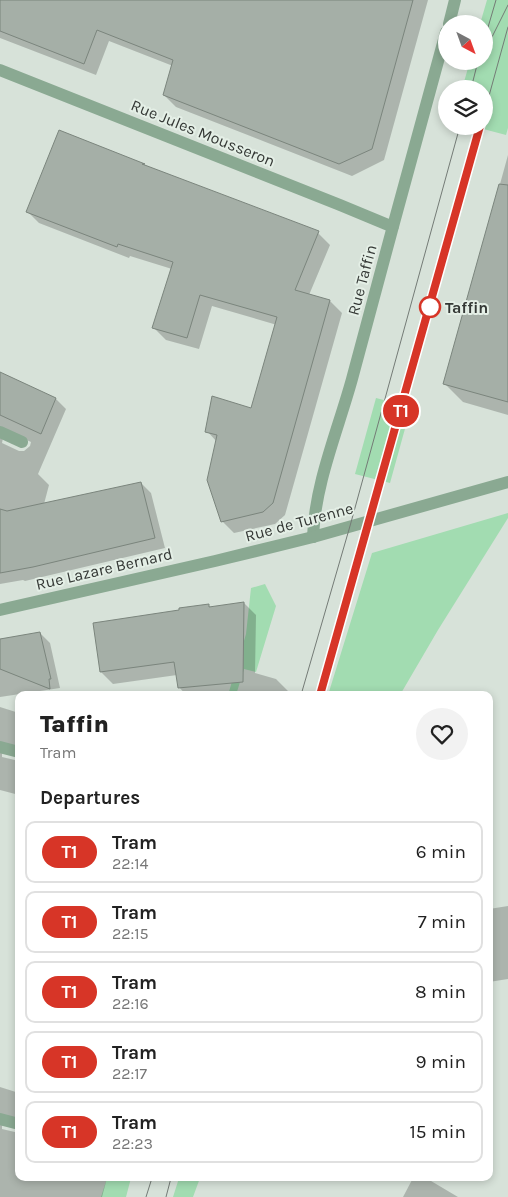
<!DOCTYPE html>
<html lang="en">
<head>
<meta charset="utf-8">
<style>
	body { margin:0; font-family:Karla,sans-serif; background:#f2f2f2; color:#222; height:100vh; display:flex; flex-direction:column; font-size:19px; white-space:nowrap }
	* { box-sizing:border-box; margin:0 }
	p { font-size:16px; color:#767676 }
	.icon { flex:none; width:28px; height:28px; fill:none; stroke:currentColor; stroke-width:2; stroke-linecap:round; stroke-linejoin:round }
	.map { position:relative; flex:1; overflow:hidden }
	.side { position:absolute; left:15px; top:691px; width:478px; height:490px; display:flex; flex-direction:column; background:#fff; border-radius:10px; box-shadow:0 2px 8px #0003 }
	.side>* { flex:none }
	.badge { padding:0 10px; border-radius:16px; font-size:18px; line-height:32px }
	.needle { width:32px; rotate:139deg }
	.tools { position:absolute; left:438px; top:15px; display:grid; gap:10px }
	.tools a { display:grid; place-items:center; width:55px; height:55px; border-radius:50%; background:#fff; box-shadow:0 2px 8px #0003; font-size:25px }
	.map>.badge { position:absolute; translate:-50% -50%; box-shadow:0 0 0 2px #fff }
	h2 { padding:0 25px; font-size:19px; line-height:45px }
	.round { display:grid; place-items:center; flex:none; width:52px; height:52px; border-radius:26px; background:#f2f2f2 }
	.head { display:flex; align-items:center; justify-content:space-between; height:85px; padding:0 25px }
	h1 { font-size:24px; font-weight:800; line-height:38px }
	ul { padding:0; list-style:none }
	li { display:flex; align-items:center; gap:15px; height:62px; margin:0 10px 8px; padding:0 15px; border:2px solid #e0e0e0; border-radius:10px }
	li div { flex:1 }
	li b { display:block; font-size:19px }
	li em { font-style:normal }
	li .badge { min-width:55px; font-weight:700; text-align:center }
	.map>svg:first-child { display:block }
</style>
</head>
<body>
<div class="map">
<svg width="508" height="1197" viewBox="0 0 508 1197">
	<rect width="100%" height="100%" fill="#d7e2d9"/>
	<!-- green -->
	<path fill="#a2dcb1" d="M487,0H508V128L506,135L472,126H484V89H462L470,61H484V24H480Z
		M376,398L411,407L390,483L355,474Z
		M508,513V518L438,630L400,695H328L372,553Z
		M265,584L276,606L256,672L244,669L236,695H228L246,634L251,588Z
		M107,1178H131L126,1197H101Z
		M179,1178H200L193,1197H173Z"/>
	<!-- shadow -->
	<path fill="#0003" fill-rule="evenodd" d="M0,0H428L384,160L352,176L176,107L164,95L173,66L109,41L96,75L0,38Z
		M508,155V415L463,402L445,384Z
		M144,165L318,233L330,245L309,295L330,301L342,313L285,515L275,524L234,533L222,521L217,442L207,431L252,409L277,325L212,306L199,349L166,340L154,328L172,269L130,256L129,258L39,223L27,211Z
		M0,374L56,399L66,409L38,474L49,485L44,504L141,483L151,493L165,548L25,581L23,580L0,584ZM14,434L31,442L30,446L24,451H19L2,443L3,438Z
		M244,603L256,615L255,673L276,679L288,691L287,695H186L179,687L177,675L113,684L101,672L180,611L208,605L211,608Z
		M40,633L50,643L60,688L0,697V639Z
		M0,707L19,713V750L8,748L2,754V757L19,761V795L0,790Z
		M508,906V979L489,982V909Z
		M0,1087L19,1093V1122L8,1120L2,1126V1129L19,1133V1178H107L102,1197H0Z
		M413,1178H426L458,1197H403Z"/>
	<!-- building -->
	<path fill="#a5afa7" stroke="#7b857d" d="M0,0H413L372,149L339,164L163,95L173,60L97,30L84,64L0,31Z
		M59,130L145,164H142L319,231L295,290L330,300L273,503L263,512L221,522L207,480L217,435L205,432L212,396L251,408L277,317L200,295L187,338L152,328L173,262L118,244L117,247L26,212Z
		M499,184L508,185V402L443,384Z
		M0,372L56,398L41,434L0,415Z
		M141,482L155,538L33,567L0,573V509L7,511Z
		M244,602L243,682L178,688L174,662L100,672L93,623L179,610V608L209,604V607Z
		M40,632L51,679H49L50,689L0,669V639Z"/>
	<g fill="none" stroke-linecap="round" stroke-linejoin="round">
		<!-- service -->
		<path stroke="#8aa992" stroke-width="12" d="M0,432L22,442
			M0,747L19,752
			M0,1119L19,1124"/>
		<!-- minor -->
		<path stroke="#8aa992" stroke-width="12" d="M449,24L455,0
			M0,70L340,205L393,227
			M313,537C315,483 338,430 352,379C383,263 414,148 446,32"/>
		<!-- tertiary -->
		<path stroke="#8aa992" stroke-width="12" d="M0,610L215,561L313,537L508,482"/>
		<!-- tram -->
		<path stroke="#747b76" stroke-width="1" d="M484,41L496,0
			M484,53L508,5
			M471,89L478,61
			M484,114L508,27
			M301,695L350,526L460,126
			M320,695L480,126
			M146,1197L152,1178
			M166,1197L171,1178"/>
	</g>
	<g fill="none" stroke-linecap="round" stroke-linejoin="round">
		<defs>
			<path id="line" d="M320,695L480,126"/>
		</defs>
		<!-- line casing -->
		<use href="#line" stroke="#fff" stroke-width="11"/>
		<!-- line -->
		<use href="#line" stroke="#d73527" stroke-width="8"/>
	</g>
	<!-- markers -->
	<circle fill="#fff" stroke="#d73527" stroke-width="2.5" cx="430" cy="307" r="10"/>
	<g text-anchor="middle" dominant-baseline="central" stroke-width="4" stroke-linejoin="round" paint-order="stroke">
		<!-- street labels -->
		<g font-size="16" fill="#343835" stroke="#e4efe6">
			<text transform="translate(203 133) rotate(22)">Rue Jules Mousseron</text>
			<text transform="translate(362 280) rotate(-75)">Rue Taffin</text>
			<text transform="translate(299 522) rotate(-15)">Rue de Turenne</text>
			<text transform="translate(104 569) rotate(-13)">Rue Lazare Bernard</text>
		</g>
		<!-- stop labels -->
		<g font-size="16" font-weight="bold" fill="#343835" stroke="#e4efe6" text-anchor="start">
			<text x="445" y="307">Taffin</text>
		</g>
	</g>
</svg>
<div class="tools">
<a><svg class="needle" viewBox="-14 -14 28 28"><path d="M0-13l5 13h-10z" fill="#e53935"/><path d="M0 13l5-13h-10z" fill="#767676"/></svg></a>
<a><svg class="icon" aria-label="layers" viewBox="0 0 24 24"><path d="M12 4l9 5-9 5-9-5zM3 14l9 5 9-5"/></svg></a>
</div>
<b class="badge" style="left:401px;top:411px;background:#d73527;color:#fff">T1</b>
<section class="side">
<div class="head"><div><h1>Taffin</h1><p>Tram</p></div><a class="round"><svg class="icon" aria-label="heart" viewBox="0 0 24 24"><path d="M12 20l-8-8c-3-5 5-10 8-4 3-6 11-1 8 4z"/></svg></a></div>
<h2>Departures</h2>
<ul>
<li><span class="badge" style="background:#d73527;color:#fff">T1</span><div><b>Tram</b><p>22:14</p></div><em>6 min</em></li>
<li><span class="badge" style="background:#d73527;color:#fff">T1</span><div><b>Tram</b><p>22:15</p></div><em>7 min</em></li>
<li><span class="badge" style="background:#d73527;color:#fff">T1</span><div><b>Tram</b><p>22:16</p></div><em>8 min</em></li>
<li><span class="badge" style="background:#d73527;color:#fff">T1</span><div><b>Tram</b><p>22:17</p></div><em>9 min</em></li>
<li><span class="badge" style="background:#d73527;color:#fff">T1</span><div><b>Tram</b><p>22:23</p></div><em>15 min</em></li>
</ul>
</section>
</div>
</body>
</html>
